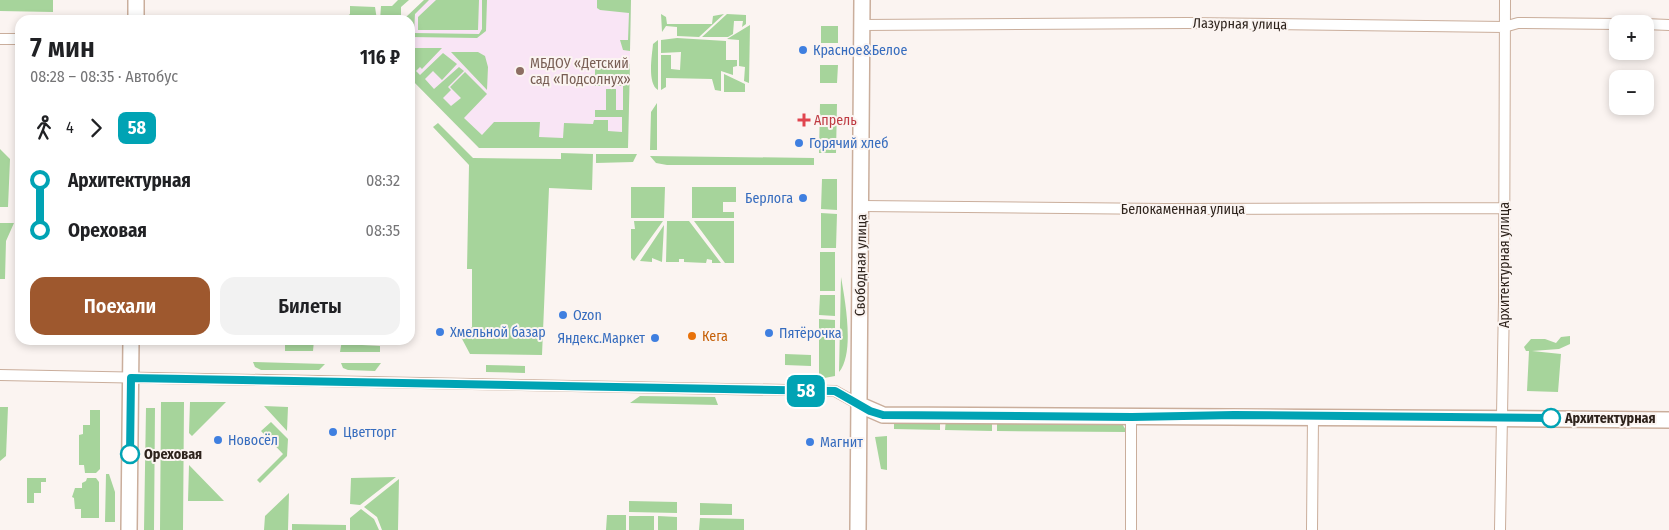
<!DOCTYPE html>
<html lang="ru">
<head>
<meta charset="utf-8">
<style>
	body { margin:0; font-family:"Fira Sans Condensed",sans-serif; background:#f2f2f2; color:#202124; height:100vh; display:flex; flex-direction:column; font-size:19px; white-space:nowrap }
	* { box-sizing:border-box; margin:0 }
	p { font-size:16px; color:#757577 }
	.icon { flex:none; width:28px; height:28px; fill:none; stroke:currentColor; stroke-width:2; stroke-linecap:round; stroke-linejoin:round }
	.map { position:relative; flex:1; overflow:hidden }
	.side { position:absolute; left:15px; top:15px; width:400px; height:330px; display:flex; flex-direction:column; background:#fff; border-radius:15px; box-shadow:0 2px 8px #0003 }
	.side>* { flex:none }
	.badge { padding:0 10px; border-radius:8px; font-size:18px; line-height:32px }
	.tools { position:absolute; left:1609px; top:15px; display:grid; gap:10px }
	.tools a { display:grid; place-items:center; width:45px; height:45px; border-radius:10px; background:#fff; box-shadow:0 2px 8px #0003; font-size:25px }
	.map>.badge { position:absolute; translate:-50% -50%; box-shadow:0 0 0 2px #fff }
	.legs { display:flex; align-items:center; gap:8px; height:55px; padding:0 15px; font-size:16px }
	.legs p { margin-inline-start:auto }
	.head { display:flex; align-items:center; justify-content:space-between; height:85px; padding:0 15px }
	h1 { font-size:28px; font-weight:600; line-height:38px }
	.primary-button { display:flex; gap:10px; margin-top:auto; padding:10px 15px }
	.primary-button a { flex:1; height:58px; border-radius:15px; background:#9e582e; color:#fff; font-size:20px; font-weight:600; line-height:58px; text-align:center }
	.primary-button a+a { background:#f2f2f2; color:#202124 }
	ul { padding:0 15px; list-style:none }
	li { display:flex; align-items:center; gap:18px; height:50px; font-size:19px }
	li i { display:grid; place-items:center; width:8px; height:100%; margin:0 6px; background:currentColor }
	li i::after { content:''; width:12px; height:12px; margin:-6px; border:4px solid; border-radius:50%; background:#fff }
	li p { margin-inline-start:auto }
	li:first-child i { background:linear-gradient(#0000 50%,currentColor 0) }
	li:last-child i { background:linear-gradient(currentColor 50%,#0000 0) }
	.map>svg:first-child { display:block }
</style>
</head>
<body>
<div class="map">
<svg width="1669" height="530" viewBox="0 0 1669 530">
	<rect width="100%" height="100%" fill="#fbf4f1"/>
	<!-- education -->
	<path fill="#f9e5f5" d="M424,0H631L628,148H479L410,78V20H405V18Z"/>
	<!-- green -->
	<path fill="#a6d49b" d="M0,0H53V12L0,11Z
		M398,0H409L401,7V20H380L381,6H392Z
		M424,0H429L415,14L414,33L479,34L482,29V0H487L486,31L477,38L410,37V20H405V18Z
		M436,0H479L478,30H418V17Z
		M597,0H631L630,51L623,50L620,40H628L629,13L600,10L597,8Z
		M350,6L375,7L377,20H342L350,14Z
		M661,14L666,17L667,24H712L713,16L724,14L699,37L677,36V27L666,26L662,32Z
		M727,14L746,15V24L742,27L743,21H734L733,34L728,37H702Z
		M750,25L749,83L744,81L745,67L739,66V40L727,39Z
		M821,26H838V43H821Z
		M677,38L726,41V60H737V66L733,67V75L721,71V91L715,90L712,79L666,78V87L661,90V55H671V69L680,70L681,52L661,53V40Z
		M658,40V90C647,83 652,56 653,44Z
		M410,48H442L422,69L420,67L416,71L420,75L443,53L457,64L442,80L433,71L425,79L434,89L459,67L464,71L448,87L451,90L443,98L451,106L461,98L450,87L465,72L487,94L464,118L482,135L494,122H540L539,137L563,138L564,123L593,124L594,120H608V131L622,132V117H595V110H606V89H616V110H623V86H595V69L602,64L613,63V69L625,70V63L630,64L628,148H479L410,78Z
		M451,52H478L485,56L488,67L487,90Z
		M820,65H838L837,83H820Z
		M724,74L745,84V92H724Z
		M657,103V150H650L651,112Z
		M820,104H837L836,153H819Z
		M438,123L473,158L561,159V153L593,154L592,190L549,188L542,355L470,354L461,337L472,327V269H467L469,165L433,127Z
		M0,149L10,159L8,207H0Z
		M596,154H637L633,162L596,163Z
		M650,156L814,158V165H667L656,163Z
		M822,179H837V210L821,209Z
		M631,187H665L664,218H631Z
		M692,187H736V202H723V212H734V218H692Z
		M821,213L837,214L836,248H821Z
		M634,221H663L634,261L631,258V229H635Z
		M667,221H689L721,263H712V260L707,259L706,263L684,262V259H679V262H666Z
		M694,221H734V263H725Z
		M0,223H14L6,241L5,279H0Z
		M664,225L662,262L652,258V262L640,261Z
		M820,252H835V291H820Z
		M841,277C845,300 855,353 839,372Z
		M820,295H835V316L819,315Z
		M819,319L835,320V376L819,379Z
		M1570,336V344L1559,349L1532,351L1561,354L1558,392L1527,391L1529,351H1526L1524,347L1531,339H1545L1556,343L1561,337Z
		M285,340H314L313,351H285Z
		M342,340H361L362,345L380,346V352H340Z
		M785,354L811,355V366L785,365Z
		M253,362L325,364L319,370H261L255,367Z
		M341,363H381L375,371L348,370L343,368Z
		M486,365L525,366V373L486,372Z
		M640,396L715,397L718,405L630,403Z
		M161,402H184L183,530H160Z
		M190,402H226L192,436L189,433Z
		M264,406L288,407L287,431Z
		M0,407H8L6,456L0,461Z
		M146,408H155L154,530H144Z
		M90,410H100V469L96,473H85L84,465H79V435L83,434V425H90Z
		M894,417L940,418V430L894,429Z
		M946,418L992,419V431L945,430Z
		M997,419L1121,422L1127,432L997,431Z
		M271,422L288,439L287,456L260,483L257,480L283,454L261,431Z
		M887,436V470L881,469L875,437Z
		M189,465L224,501H188Z
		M106,474H109L115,492V522H105Z
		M396,477L360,505L350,504L351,478Z
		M27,478H46V482H41V493H34V503H27Z
		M87,478H96L99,482V518H81V509H75L74,498L72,497L75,488H82V483L86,481Z
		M399,479L398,530H382L377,517L364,507Z
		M289,493L288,530H264L265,516Z
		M629,501L677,502V513L629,512Z
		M700,503L732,504V515H700Z
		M361,509L374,519L379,530H350V518Z
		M607,515H626V530H606Z
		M629,516H654V530H629Z
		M658,516L677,517V530H658Z
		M700,518L744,519V530H699Z
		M292,524L346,525V530H292Z"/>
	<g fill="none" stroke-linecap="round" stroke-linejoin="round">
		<defs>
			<path id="street" d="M1645,24L1669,25
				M862,25L1187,23L1504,27L1518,23L1618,24
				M0,39H20
				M862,206L1166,209L1504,208
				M0,375L835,391L860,405
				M1131,530V417
				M1312,530L1313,416
				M1500,530L1504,301L1505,0"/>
			<path id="secondary" d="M136,20V0
				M860,405L883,415C1145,415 1407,418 1669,420
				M129,530L131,340
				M858,530L862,0"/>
		</defs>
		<!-- street casing -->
		<use href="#street" stroke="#caae9c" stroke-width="12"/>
		<!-- secondary casing -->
		<use href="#secondary" stroke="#caae9c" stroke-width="18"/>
		<!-- street -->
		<use href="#street" stroke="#fff" stroke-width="10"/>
		<!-- secondary -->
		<use href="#secondary" stroke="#fff" stroke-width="15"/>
	</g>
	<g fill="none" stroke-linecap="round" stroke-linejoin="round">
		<defs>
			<path id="line-1" d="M130,454L131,378L835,391L870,411L883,415L1132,417L1234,415L1551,418"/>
		</defs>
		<!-- line-1 casing -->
		<use href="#line-1" stroke="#fff" stroke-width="11"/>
		<!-- line-1 -->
		<use href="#line-1" stroke="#00a3b4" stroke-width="8"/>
	</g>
	<!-- markers -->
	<g fill="#3f7fe0" stroke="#fbf4f1" stroke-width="2">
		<circle cx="803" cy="50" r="5"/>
		<circle cx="799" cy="143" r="5"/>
		<circle cx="803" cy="198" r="5"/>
		<circle cx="563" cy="315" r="5"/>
		<circle cx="440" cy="332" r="5"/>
		<circle cx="769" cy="333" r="5"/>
		<circle cx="655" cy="338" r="5"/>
		<circle cx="333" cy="432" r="5"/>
		<circle cx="218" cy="440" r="5"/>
		<circle cx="810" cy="442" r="5"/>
	</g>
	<circle fill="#8d6e63" stroke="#fbf4f1" stroke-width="2" cx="520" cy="71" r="5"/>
	<path fill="#e0444e" stroke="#fbf4f1" stroke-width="2" d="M801.5 112.5h5v5h5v5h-5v5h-5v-5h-5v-5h5z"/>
	<circle fill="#e8710a" stroke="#fbf4f1" stroke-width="2" cx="692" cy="336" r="5"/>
	<g fill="#fff" stroke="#00a3b4" stroke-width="2.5">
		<circle cx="1551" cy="418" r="9"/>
		<circle cx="130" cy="454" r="9"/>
	</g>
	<g text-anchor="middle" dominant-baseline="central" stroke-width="4" stroke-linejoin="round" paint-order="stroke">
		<!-- street labels -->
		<g font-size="14" fill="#2e231c" stroke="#fbf4f1">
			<text transform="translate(1240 24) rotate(1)">Лазурная улица</text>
			<text x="1183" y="209">Белокаменная улица</text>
			<text transform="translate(861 265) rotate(-89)">Свободная улица</text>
			<text transform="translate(1504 265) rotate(-90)">Архитектурная улица</text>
		</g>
		<!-- shop labels -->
		<g font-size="14" fill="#366cbe" stroke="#fbf4f1" text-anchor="start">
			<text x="813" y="50">Красное&amp;Белое</text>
			<text x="809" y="143">Горячий хлеб</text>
			<text x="793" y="198" text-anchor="end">Берлога</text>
			<text x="573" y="315">Ozon</text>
			<text x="450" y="332">Хмельной базар</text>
			<text x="779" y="333">Пятёрочка</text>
			<text x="645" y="338" text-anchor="end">Яндекс.Маркет</text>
			<text x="343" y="432">Цветторг</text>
			<text x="228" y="440">Новосёл</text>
			<text x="820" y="442">Магнит</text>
		</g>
		<!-- education labels -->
		<g font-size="14" fill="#785e54" stroke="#fbf4f1" text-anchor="start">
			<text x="530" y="63">МБДОУ «Детский<tspan x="530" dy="16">сад «Подсолнух»</tspan></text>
		</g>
		<!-- health labels -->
		<g font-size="14" fill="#be3a42" stroke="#fbf4f1" text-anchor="start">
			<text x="814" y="120">Апрель</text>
		</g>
		<!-- food labels -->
		<g font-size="14" fill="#c56008" stroke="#fbf4f1" text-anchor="start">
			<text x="702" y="336">Кега</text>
		</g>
		<!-- stop labels -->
		<g font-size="14" font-weight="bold" fill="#2e231c" stroke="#fbf4f1" text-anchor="start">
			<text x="1565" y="418">Архитектурная</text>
			<text x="144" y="454">Ореховая</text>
		</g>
	</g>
</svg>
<div class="tools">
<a>+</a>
<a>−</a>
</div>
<b class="badge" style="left:806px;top:391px;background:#00a3b4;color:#fff">58</b>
<section class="side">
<div class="head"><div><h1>7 мин</h1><p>08:28 – 08:35 · Автобус</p></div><b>116 ₽</b></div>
<div class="legs"><svg class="icon" aria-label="walk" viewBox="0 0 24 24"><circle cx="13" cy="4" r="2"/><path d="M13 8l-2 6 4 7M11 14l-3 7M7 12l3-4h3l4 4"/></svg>4<svg class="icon" aria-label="forward" viewBox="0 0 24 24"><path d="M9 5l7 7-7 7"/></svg><b class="badge" style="background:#00a3b4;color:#fff">58</b></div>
<ul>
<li><i style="color:#00a3b4"></i><b>Архитектурная</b><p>08:32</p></li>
<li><i style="color:#00a3b4"></i><b>Ореховая</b><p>08:35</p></li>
</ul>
<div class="primary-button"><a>Поехали</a><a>Билеты</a></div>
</section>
</div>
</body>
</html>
